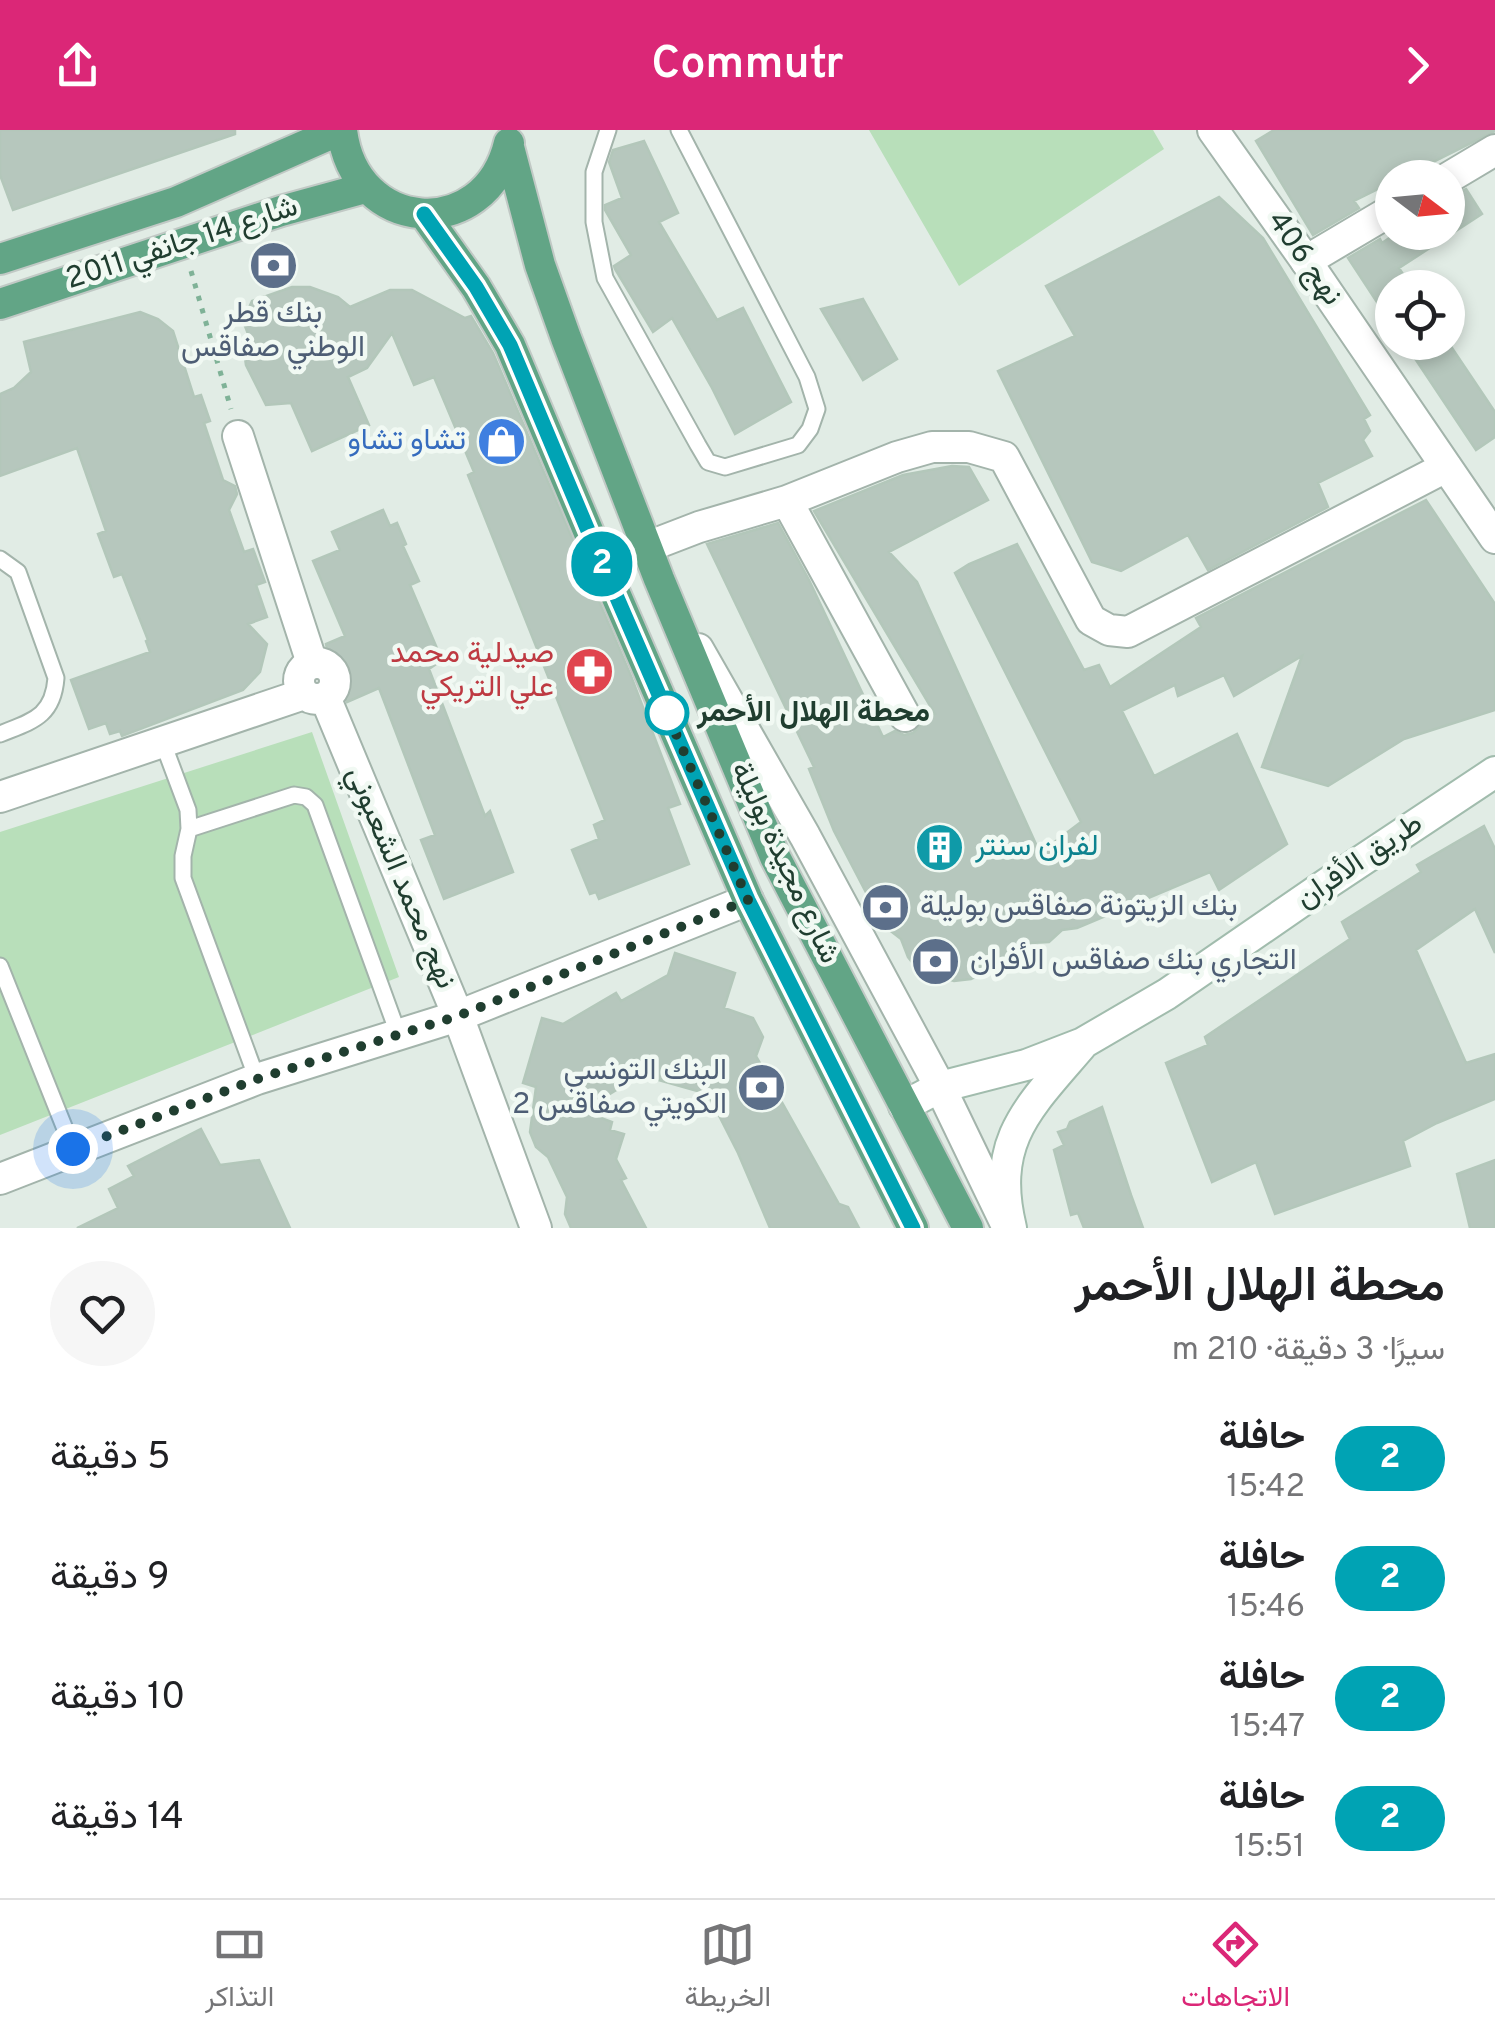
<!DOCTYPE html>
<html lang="ar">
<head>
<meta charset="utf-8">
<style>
	body { margin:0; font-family:Overpass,Vazirmatn,sans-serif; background:#f6f6f6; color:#202124; direction:rtl; height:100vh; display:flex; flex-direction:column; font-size:38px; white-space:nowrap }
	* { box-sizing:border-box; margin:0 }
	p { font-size:32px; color:#757577 }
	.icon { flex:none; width:55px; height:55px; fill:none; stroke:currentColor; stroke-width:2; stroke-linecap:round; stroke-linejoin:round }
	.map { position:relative; height:1098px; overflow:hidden; direction:ltr }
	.panel { display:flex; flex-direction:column; background:#fff; flex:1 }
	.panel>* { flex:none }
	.badge { padding:0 20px; border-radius:32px; font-size:35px; line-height:65px }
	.needle { width:65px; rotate:106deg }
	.buttons { position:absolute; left:1375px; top:30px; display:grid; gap:20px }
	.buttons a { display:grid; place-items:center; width:90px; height:90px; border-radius:50%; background:#fff; box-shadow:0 5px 15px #0003; font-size:50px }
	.you { position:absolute; width:50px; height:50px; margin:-25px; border:8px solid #fff; border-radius:50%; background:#1a73e8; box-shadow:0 0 0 15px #1a73e833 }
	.map>.badge { position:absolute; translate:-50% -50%; box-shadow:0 0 0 5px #fff }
	.round { display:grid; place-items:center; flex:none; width:105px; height:105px; border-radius:52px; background:#f6f6f6 }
	.headline { display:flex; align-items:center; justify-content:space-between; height:170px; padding:0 50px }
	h1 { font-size:48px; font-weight:600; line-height:75px }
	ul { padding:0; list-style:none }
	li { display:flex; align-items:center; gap:30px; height:120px; padding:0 50px }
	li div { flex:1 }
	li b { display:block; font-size:38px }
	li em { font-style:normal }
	li .badge { min-width:110px; font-weight:700; text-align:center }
	header { display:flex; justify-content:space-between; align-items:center; height:130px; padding:0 50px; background:#db2777; color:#fff; font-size:45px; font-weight:600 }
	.dock { display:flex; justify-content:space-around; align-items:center; height:140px; border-top:2px solid #e0e0e0; background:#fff; font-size:28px; color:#757577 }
	.dock a { display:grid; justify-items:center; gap:5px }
	.dock .current { color:#db2777 }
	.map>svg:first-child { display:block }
</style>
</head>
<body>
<header><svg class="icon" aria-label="forward" viewBox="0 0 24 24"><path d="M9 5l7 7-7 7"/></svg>Commutr<svg class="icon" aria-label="share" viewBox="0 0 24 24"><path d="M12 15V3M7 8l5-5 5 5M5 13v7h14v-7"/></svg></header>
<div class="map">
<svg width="1495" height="1098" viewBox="0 0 1495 1098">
	<rect width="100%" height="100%" fill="#e1ece5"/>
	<!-- green -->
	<path fill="#b8dfba" d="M869,0H1153L1164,19L959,156Z
		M312,602L399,847L0,1005V702Z"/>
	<!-- building -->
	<path fill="#b6c7bd" stroke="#b3c7ba" stroke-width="2.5" d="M0,0H235V4L13,80L0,45Z
		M1274,0H1495V1L1401,48H1392V52L1354,71L1359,78L1313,105L1256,11Z
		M644,11L678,83L659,92L717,190L743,178L791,272L735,304L712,258L672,188L653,202L615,139L614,136L631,125L605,80V75L622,68L609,32L613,20Z
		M1466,59L1482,84L1399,138L1412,158H1392V195L1348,128L1380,109L1382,113L1398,102H1448V67Z
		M1219,67L1263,108L1370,285L1364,289L1370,301L1363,310L1372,326L1318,353L1328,377L1208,440L1188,405L1121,441L1092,432L998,241L1075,206L1046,156Z
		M292,157H310L338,167L350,177L390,160H412L465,188L471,186L493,223L631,546L680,674L668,678L689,734L599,769L596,762L590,764L572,720L599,709L594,695L605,690L468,345L474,342L434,247L414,255L392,203L367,238L348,247L369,295L312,321L291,273L266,275L246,235L244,221L252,214L243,191L252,171Z
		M863,169L897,229L863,250L821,179Z
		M140,182L158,189L173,201L194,267L201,265L210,291L204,293L223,350L235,356L237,364L229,380L244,422L253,419L265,452L256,455L267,487L248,494L267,514L260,542L243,560L122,606L120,601L110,604L106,593L89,599L71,550L150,522L146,511L148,510L122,444L114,447L98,404L106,401L77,318L0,346V264L14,258L31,242L24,212Z
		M1404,212H1448L1495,282V307L1476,320Z
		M952,336L969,337L988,370L889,422L917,452L1040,723L1081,692L955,443L969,434L1017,414L1084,540L1099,535L1110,557L1201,497L1196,488L1426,370L1495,474V580L1404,609L1328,656L1262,637L1302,526L1234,566L1224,545L1178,566L1175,555L1122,581L1154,646L1237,604L1287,714L1219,760L1210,742L1077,798L1062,800L1049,812L1030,813L999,835L971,849L954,851L919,841L908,827L901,809L888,799L874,772H871L834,701L809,639L814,637L707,414L778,393L809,450L883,607L895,601L904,605L913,603L920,596L923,589L935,584L814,381L903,345Z
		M383,380L390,396L397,393L406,414L403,416L419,451L410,455L442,530L429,539L485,686L490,681L513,742L444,769L421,710L435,705L379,558L347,572L330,533L326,514L345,506L313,431L340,420L332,402Z
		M1484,696L1495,719V823L1475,779L1416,820L1466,933L1495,924V969L1437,993L1403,1011L1410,1036L1275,1084L1256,1032L1212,1052L1166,933L1208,915L1205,907L1350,809L1342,792L1421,742L1417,735Z
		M675,823L735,843L724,878L753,888L763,907L756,926L839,1074L848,1077L859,1098H770L738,1023L708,964L641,945L582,981L612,992L610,1000L624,1004L616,1029L626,1048L621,1050L646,1098H571L565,1084L567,1067L548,1027L536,1017L530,1002L536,957L523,953L542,888L563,894L616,863L621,871L668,845Z
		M1102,977L1131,1065L1143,1098H1084L1078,1083L1071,1085L1054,1020L1064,1015L1058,1002L1067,999L1070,992Z
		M201,999L220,1035L259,1030L290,1098H77L118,1078L109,1059L134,1046L128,1036Z
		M1495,1030V1098H1470L1457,1044Z"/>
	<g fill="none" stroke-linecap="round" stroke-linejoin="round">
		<defs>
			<path id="service" d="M608,0L594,42V92L605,148L698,315L708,332L725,337L798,315L810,299L817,279L807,247L679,0
				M0,429L18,442L56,548C53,587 32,591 0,604
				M163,613L188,680L189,699L183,726V748L257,949
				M189,699L294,665L306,667L315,675L399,906
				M0,836L73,1019"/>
			<path id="minor" d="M1448,48L1495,20
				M1306,131L1392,80
				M238,306L312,533
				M787,371L905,586
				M647,417L699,397L787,371L897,327L932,317H969L1004,327L1091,490L1109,500L1128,502L1446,337
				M698,519L805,706L940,957L1008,1098
				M0,1049L257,949L458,886"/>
			<path id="tertiary" d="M1213,0L1306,131L1495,408
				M299 551a18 18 0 1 1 36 0a18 18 0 1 1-36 0Z
				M325,567L458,886L536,1098
				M0,667L304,564
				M458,886L748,770"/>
			<path id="secondary" d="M904,976L940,957L1026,935L1083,913L1167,864L1328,753L1495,642
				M1011,1098C990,1011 1028,978 1081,916"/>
			<path id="primary" d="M342,0C354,104 485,114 509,13
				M509,17L540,135L566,208L659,449L775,727L968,1098
				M424,84L476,157L510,215L592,410L748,770L913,1098
				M0,129L176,72L340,0
				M0,174L281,81L365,58"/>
		</defs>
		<!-- service casing -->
		<use href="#service" stroke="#a3b4ab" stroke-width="19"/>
		<!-- minor casing -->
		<use href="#minor" stroke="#a3b4ab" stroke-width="34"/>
		<!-- tertiary casing -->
		<use href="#tertiary" stroke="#a3b4ab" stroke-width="34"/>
		<!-- secondary casing -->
		<use href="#secondary" stroke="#a1bcad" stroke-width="34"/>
		<!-- primary casing -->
		<use href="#primary" stroke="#c1c9c5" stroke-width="34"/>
		<!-- path -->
		<path stroke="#7fb297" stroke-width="5" stroke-dasharray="5 8" stroke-linecap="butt" d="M191,141L231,279"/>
		<!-- service -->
		<use href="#service" stroke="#fff" stroke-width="15"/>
		<!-- minor -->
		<use href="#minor" stroke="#fff" stroke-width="30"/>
		<!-- tertiary -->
		<use href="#tertiary" stroke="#fff" stroke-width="30"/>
		<!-- secondary -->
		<use href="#secondary" stroke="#fff" stroke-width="30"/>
		<!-- primary -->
		<use href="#primary" stroke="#62a586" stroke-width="30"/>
	</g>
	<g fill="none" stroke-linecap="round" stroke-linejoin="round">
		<defs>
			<path id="line" d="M424,84L476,157L510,215L592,410L748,770L913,1098"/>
		</defs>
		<!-- line casing -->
		<use href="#line" stroke="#fff" stroke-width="22"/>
		<!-- line -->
		<use href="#line" stroke="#00a3b4" stroke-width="15"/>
		<!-- walk -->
		<path stroke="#203e30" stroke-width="10" stroke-dasharray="0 18" d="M73,1019L257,949L458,886L748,770L667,583"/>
	</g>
	<!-- icons -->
	<defs>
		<symbol id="bank-disc" viewBox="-11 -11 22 22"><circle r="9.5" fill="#5c6f8a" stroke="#f1f9f3"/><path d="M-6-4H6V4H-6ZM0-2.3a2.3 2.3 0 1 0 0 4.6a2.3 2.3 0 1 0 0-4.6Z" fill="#fff"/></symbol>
		<symbol id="shop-disc" viewBox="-11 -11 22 22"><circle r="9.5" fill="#3f7fe0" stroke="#f1f9f3"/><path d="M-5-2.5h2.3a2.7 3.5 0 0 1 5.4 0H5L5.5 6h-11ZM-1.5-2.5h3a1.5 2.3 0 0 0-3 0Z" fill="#fff"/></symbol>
		<symbol id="pharmacy-disc" viewBox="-11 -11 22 22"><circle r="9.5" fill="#e0444e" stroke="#f1f9f3"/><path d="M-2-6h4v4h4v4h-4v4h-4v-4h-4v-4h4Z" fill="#fff"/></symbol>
		<symbol id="building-disc" viewBox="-11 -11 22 22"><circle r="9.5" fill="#0f9aa8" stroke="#f1f9f3"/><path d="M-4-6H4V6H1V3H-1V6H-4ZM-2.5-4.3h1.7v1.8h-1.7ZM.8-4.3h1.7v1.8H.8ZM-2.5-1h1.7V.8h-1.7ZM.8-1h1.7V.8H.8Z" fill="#fff"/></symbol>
	</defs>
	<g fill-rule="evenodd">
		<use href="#bank-disc" x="246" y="108" width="55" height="55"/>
		<use href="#shop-disc" x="474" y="284" width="55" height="55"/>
		<use href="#pharmacy-disc" x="562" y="514" width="55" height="55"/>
		<use href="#building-disc" x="912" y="690" width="55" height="55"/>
		<use href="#bank-disc" x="858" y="750" width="55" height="55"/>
		<use href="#bank-disc" x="908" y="804" width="55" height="55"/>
		<use href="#bank-disc" x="734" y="930" width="55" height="55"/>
	</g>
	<!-- markers -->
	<circle fill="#fff" stroke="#00a3b4" stroke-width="5" cx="667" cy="583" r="20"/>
	<g text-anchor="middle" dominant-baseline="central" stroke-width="9" stroke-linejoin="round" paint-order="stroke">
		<!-- street labels -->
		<g font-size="30" fill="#203e30" stroke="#f1f9f3">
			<text transform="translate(182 114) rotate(-18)">شارع 14 جانفي 2011</text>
			<text transform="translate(1304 129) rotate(55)">نهج 406</text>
			<text transform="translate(1360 732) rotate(-34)">طريق الأفران</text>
			<text transform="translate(784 733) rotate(65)">شارع مجيدة بوليلة</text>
			<text transform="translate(400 748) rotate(67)">نهج محمد الشعبوني</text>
		</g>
		<!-- service labels -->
		<g font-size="30" fill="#4e5e75" stroke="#f1f9f3" text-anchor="start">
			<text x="273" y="184" text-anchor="middle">بنك قطر<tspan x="273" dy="34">الوطني صفاقس</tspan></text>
			<text x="920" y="777">بنك الزيتونة صفاقس بوليلة</text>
			<text x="970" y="831">التجاري بنك صفاقس الأفران</text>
			<text x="727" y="941" text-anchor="end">البنك التونسي<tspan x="727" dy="34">الكويتي صفاقس 2</tspan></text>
		</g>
		<!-- shop labels -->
		<g font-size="30" fill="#366cbe" stroke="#f1f9f3" text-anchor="end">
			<text x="466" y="311">تشاو تشاو</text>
		</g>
		<!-- health labels -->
		<g font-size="30" fill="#be3a42" stroke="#f1f9f3" text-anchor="end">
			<text x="554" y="524">صيدلية محمد<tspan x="554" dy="34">علي التريكي</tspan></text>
		</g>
		<!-- stop labels -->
		<g font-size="30" font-weight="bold" fill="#203e30" stroke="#f1f9f3" text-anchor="start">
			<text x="697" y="583">محطة الهلال الأحمر</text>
		</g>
		<!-- culture labels -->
		<g font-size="30" fill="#0d838f" stroke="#f1f9f3" text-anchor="start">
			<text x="975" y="717">لفران سنتر</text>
		</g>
	</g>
</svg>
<div class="buttons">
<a><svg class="needle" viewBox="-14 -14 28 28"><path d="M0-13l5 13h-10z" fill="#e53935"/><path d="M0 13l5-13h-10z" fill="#757577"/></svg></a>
<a><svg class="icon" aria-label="locate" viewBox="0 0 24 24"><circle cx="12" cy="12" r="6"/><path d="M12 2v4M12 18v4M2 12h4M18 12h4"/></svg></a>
</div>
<div class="you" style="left:73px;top:1019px"></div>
<b class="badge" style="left:602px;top:434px;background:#00a3b4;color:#fff">2</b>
</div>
<section class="panel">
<div class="headline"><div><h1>محطة الهلال الأحمر</h1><p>سيرًا · 3 دقيقة · 210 m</p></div><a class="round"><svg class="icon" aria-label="heart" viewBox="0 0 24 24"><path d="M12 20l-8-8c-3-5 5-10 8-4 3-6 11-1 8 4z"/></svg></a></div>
<ul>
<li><span class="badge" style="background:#00a3b4;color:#fff">2</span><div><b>حافلة</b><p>15:42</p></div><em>5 دقيقة</em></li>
<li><span class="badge" style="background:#00a3b4;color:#fff">2</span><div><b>حافلة</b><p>15:46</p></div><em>9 دقيقة</em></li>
<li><span class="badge" style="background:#00a3b4;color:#fff">2</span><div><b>حافلة</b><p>15:47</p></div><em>10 دقيقة</em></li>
<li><span class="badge" style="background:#00a3b4;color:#fff">2</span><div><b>حافلة</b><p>15:51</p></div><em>14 دقيقة</em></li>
</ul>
</section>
<nav class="dock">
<a class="current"><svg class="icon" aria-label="directions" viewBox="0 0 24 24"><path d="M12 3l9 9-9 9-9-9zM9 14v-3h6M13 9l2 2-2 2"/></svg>الاتجاهات</a>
<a><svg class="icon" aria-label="map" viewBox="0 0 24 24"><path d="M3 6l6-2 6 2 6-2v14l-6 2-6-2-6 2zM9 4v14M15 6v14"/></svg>الخريطة</a>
<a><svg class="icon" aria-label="tickets" viewBox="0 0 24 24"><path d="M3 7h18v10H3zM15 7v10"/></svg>التذاكر</a>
</nav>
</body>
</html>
